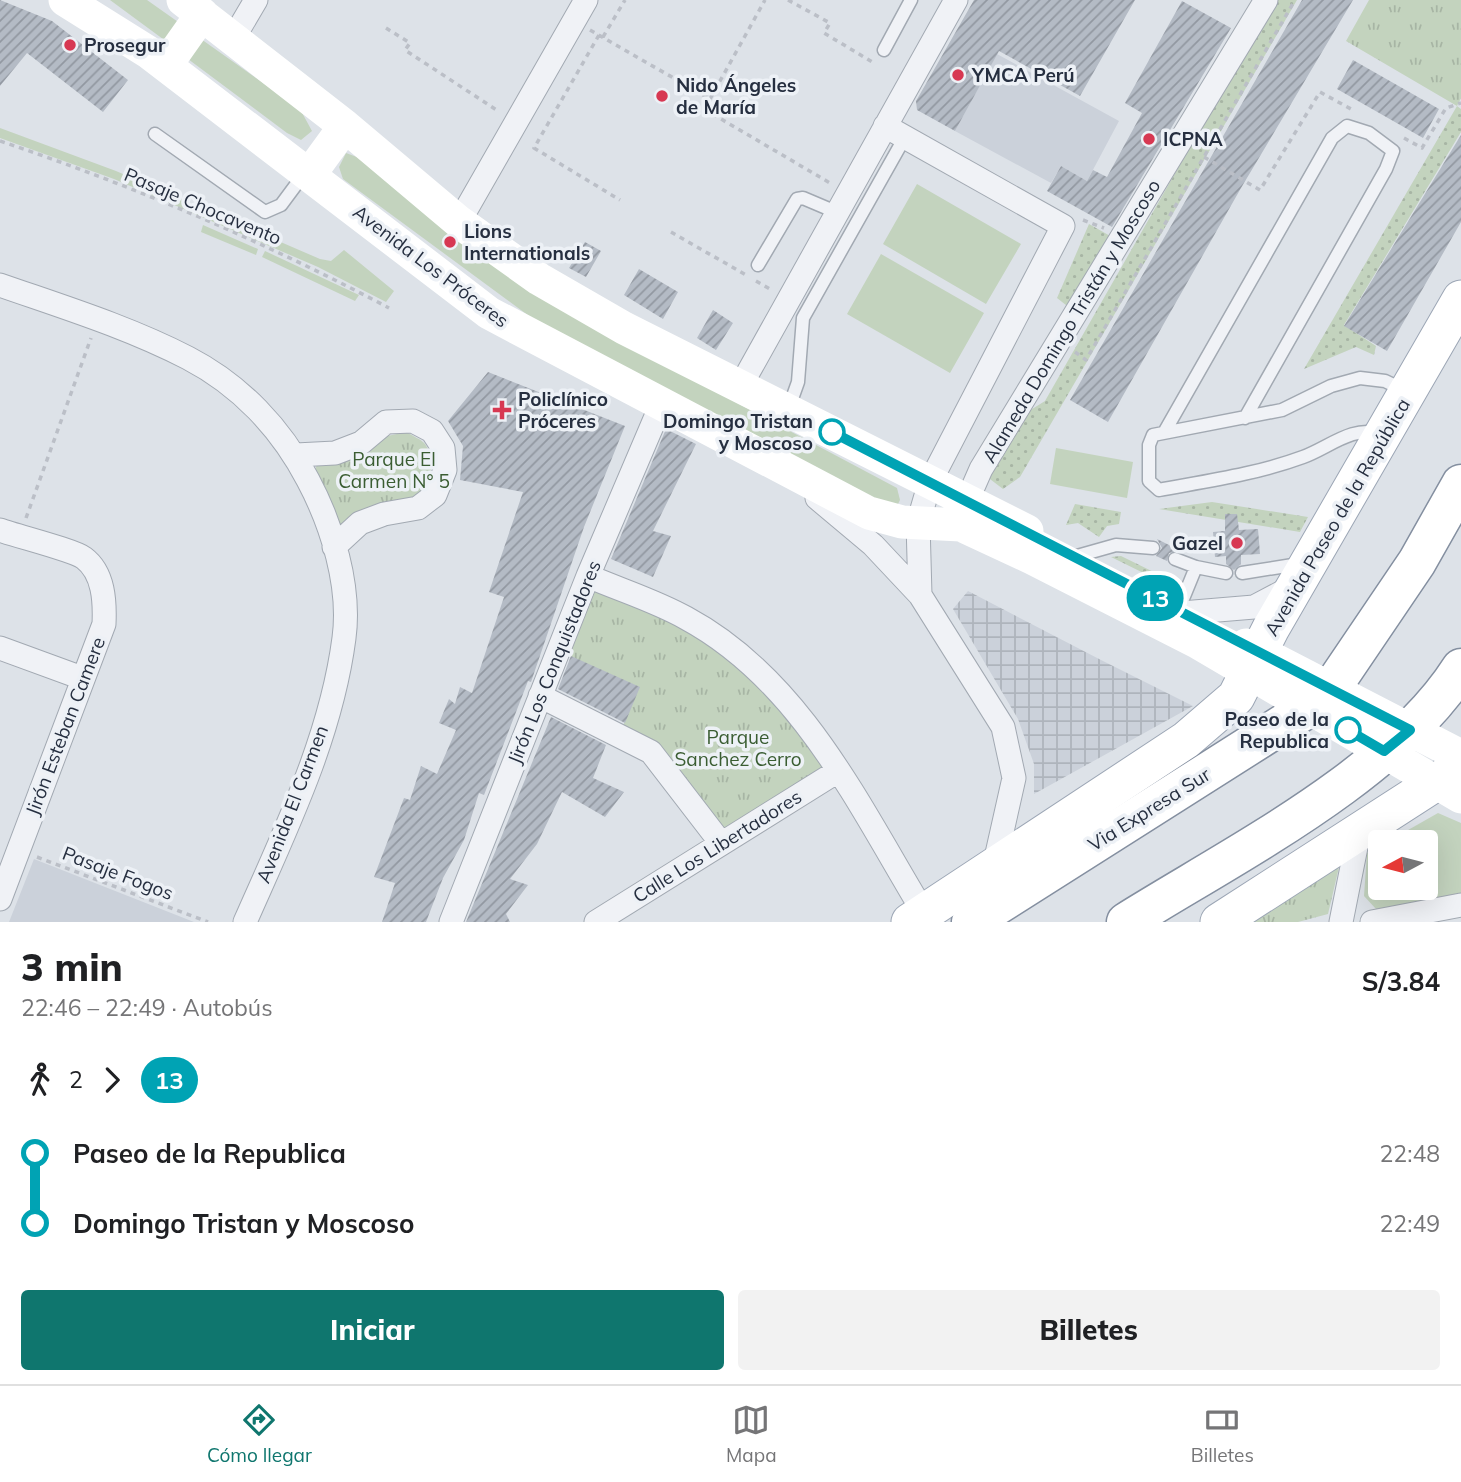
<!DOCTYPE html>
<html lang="es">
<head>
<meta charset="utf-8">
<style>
	body { margin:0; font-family:Mulish,sans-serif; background:#f2f2f2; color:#202124; height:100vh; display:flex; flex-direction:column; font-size:26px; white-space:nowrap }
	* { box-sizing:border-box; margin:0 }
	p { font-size:23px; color:#757577 }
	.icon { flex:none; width:38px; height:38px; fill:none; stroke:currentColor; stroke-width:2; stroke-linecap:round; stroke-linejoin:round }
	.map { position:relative; height:922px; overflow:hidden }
	.drawer { display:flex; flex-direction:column; background:#fff; flex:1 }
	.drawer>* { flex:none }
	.badge { padding:0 14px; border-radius:23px; font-size:24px; line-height:46px }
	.needle { width:46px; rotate:263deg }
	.buttons { position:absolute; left:1368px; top:830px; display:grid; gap:14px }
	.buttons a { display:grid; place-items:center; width:70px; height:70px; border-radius:7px; background:#fff; box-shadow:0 7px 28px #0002; font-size:35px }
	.map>.badge { position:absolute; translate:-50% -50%; box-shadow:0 0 0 4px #fff }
	.legs { display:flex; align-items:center; gap:10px; height:77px; padding:0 21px; font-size:23px }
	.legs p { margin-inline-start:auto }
	.headline { display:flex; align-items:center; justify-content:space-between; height:119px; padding:0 21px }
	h1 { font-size:38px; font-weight:800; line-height:52px }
	.button { display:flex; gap:14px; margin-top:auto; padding:14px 21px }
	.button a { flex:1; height:80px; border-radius:7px; background:#0f766e; color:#fff; font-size:28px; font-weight:800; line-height:80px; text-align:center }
	.button a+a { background:#f2f2f2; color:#202124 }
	ul { padding:0 21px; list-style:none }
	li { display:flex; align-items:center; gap:24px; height:70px; font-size:26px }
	li i { display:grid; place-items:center; width:10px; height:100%; margin:0 9px; background:currentColor }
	li i::after { content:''; width:18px; height:18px; margin:-9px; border:5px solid; border-radius:50%; background:#fff }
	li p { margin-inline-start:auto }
	li:first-child i { background:linear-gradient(#0000 50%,currentColor 0) }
	li:last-child i { background:linear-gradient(currentColor 50%,#0000 0) }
	.dock { display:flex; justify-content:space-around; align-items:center; height:98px; border-top:2px solid #e0e0e0; background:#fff; font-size:19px; color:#757577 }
	.dock a { display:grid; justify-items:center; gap:4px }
	.dock .on { color:#0f766e }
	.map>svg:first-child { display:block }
</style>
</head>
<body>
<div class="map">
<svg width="1461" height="922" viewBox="0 0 1461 922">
	<defs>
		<pattern id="industrial-grid" width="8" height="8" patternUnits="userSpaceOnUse" patternTransform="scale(1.75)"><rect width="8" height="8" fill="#cbd1da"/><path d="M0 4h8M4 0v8" fill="none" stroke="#aeb4bc"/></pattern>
		<pattern id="park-tufts" width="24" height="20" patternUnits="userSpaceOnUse" patternTransform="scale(1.75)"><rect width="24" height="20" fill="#c3d3be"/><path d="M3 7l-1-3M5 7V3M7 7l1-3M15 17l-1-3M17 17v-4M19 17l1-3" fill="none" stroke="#a7b5a4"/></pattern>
		<pattern id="garden-dots" width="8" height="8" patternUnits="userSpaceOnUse" patternTransform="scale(1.75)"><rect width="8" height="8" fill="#c3d3be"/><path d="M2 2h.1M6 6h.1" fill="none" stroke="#a7b5a4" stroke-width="1.8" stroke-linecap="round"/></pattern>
		<pattern id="building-hatch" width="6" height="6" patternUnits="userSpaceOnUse" patternTransform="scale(1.75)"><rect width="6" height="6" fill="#b4bbc5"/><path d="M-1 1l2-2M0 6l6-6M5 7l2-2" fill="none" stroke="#9298a1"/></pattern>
	</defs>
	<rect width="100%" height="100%" fill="#dde2e8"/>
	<!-- built -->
	<path fill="#cbd1da" d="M997,54L1119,121L1087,181L1061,166L1051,183L955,131Z
		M34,859L194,922H9Z"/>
	<!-- industrial -->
	<path fill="url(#industrial-grid)" d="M968,591L1101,660L1193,706L1034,794V764L1018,719L953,609Z"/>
	<!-- grass -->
	<path fill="#c3d3be" d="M110,0H147L181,24L167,42Z
		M201,39L300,109L312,131L301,140L287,133L188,59Z
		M0,128L116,171L320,259L331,261L344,250L394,291L386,302L318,267L114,179L0,138Z
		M346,153L365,160L568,313L897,488L900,500L897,506L883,508L544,327L343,179L339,167Z
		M917,184L1021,244L986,304L883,244Z
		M203,225L258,249L256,255L201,232Z
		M265,251L359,295L355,301L262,257Z
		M881,254L984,313L950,373L847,314Z
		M1056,448L1133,462L1127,498L1050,484Z
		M1438,813L1461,823V896L1433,905L1376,909L1364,896L1367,853L1381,845V887H1426V842H1387Z"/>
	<!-- park -->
	<path fill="url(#park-tufts)" d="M1369,0H1461V98L1457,106L1346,41Z
		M407,432C412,436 421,439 425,444C440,465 427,494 405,503C397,505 386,501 378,504C363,508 352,519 342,529L336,525L315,470L318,462L387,436Z
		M588,576L746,657L838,771L721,843L621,731L639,687L558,651Z
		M1339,867L1328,914L1298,922H1242Z"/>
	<!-- garden -->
	<path fill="url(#garden-dots)" d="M1274,0H1297L1020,477L1003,489L982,473L1011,422L1045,401Z
		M1457,106L1461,109V132L1344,325L1376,346L1374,355L1356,347L1304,369Z
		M1089,224L1112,237L1071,309L1057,298Z
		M1212,502L1308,517L1300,532L1159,509Z
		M1075,504L1121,512L1119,524L1107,526L1099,537L1078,523L1066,525Z
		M1121,556L1176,583L1174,588L1111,557Z"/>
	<!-- building -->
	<path fill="url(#building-hatch)" d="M0,0L52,21L128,80L103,112L27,53L0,86Z
		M974,0H1135L1080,96L999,51L955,131L917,110L916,101Z
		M1302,0H1353L1241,188L1108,422L1070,400Z
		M1182,1L1231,28L1112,227L1047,191L1061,166L1087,181L1093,170L1107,177L1142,113L1125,103Z
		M1353,60L1439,109L1423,138L1337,89Z
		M1461,135V222L1387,351L1344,326Z
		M585,242L601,251L586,277L569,268Z
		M639,269L678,292L663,319L624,295Z
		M713,310L733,323L716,350L697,338Z
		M488,372L625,426L584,527L531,682L528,681L484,795L479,793L464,840L443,878L426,922H382L395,883L374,877L404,798L410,800L421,766L437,774L456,730L439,723L449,699L455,704L460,687L472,693L504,597L489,592L523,492L460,480L463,446L448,421Z
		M666,429L696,444L653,531L671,536L653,577L611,559Z
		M1225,514H1237L1239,530L1258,529L1260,554L1241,555V564L1234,570L1226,564V556L1215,557L1213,532L1225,531Z
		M1157,539L1179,550V551L1169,553L1167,561L1156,556L1162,548Z
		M571,656L640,687L625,723L558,689Z
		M551,717L606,745L593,778L624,792L605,817L562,792L537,844L510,879L528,885L506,914L510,922H466Z"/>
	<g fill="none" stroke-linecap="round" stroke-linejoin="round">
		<defs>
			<path id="lane" d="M884,50L911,0
				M155,134L265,212L281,205L304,174
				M758,265L797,199L803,198L836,212
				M788,410L798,382L803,318L905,137
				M1165,431L1332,138L1347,126L1369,133L1393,151L1386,169L1245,418
				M1379,434C1353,425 1328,448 1303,457C1257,474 1207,481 1159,490L1149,481V445L1153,435L1282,410L1331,386L1360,378L1385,381L1406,391
				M1077,556L1116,545L1153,548
				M1175,559L1196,567L1226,573
				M1242,573L1299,564
				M1178,611L1196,567"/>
			<path id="street" d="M233,39L256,0
				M885,126L1063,226L930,482L918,523L920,595L1003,727L1014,778L994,867
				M459,222L586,0
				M0,285C63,307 128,327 188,358C240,385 281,428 308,480C332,525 351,586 344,638C331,738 285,831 245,922
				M740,387L956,0
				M296,455L335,453L361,443L386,422L413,421L432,431L443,448L445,470L435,495L418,508L384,514L360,523L334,547
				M817,498L873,545L920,595
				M967,501L981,469L1266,0
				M0,530C16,536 73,550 84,558C104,573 105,602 104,624L0,899
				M588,576C620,590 656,601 686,618C801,680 859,806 924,913
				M1182,613L1254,607L1290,588
				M0,648L82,678
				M540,696L651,752L721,843
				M451,922L588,576L661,405
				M596,922L838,771
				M1341,922L1359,832
				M1372,922L1461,905"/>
			<path id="primary" d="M910,922L1186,740L1236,697L1271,628L1461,299
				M1219,922L1461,766"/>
			<path id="highway" d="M971,922L1310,707L1331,689L1417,562L1461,484
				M1126,922C1233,855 1393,775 1461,668"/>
		</defs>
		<!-- lane casing -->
		<use href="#lane" stroke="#a2a9b2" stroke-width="15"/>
		<!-- street casing -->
		<use href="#street" stroke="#a2a9b2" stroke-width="25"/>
		<!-- primary casing -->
		<use href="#primary" stroke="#9ca6b5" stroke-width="39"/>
		<!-- highway casing -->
		<use href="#highway" stroke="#848fa0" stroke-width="41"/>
		<!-- path -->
		<path stroke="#bbbfc7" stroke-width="3.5" stroke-dasharray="5 5" stroke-linecap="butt" d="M788,0L830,23L824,33L874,63
			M386,28L410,43L405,50L498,111
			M590,30L710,99L704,109L830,183
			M599,35L534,148L620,200
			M603,37L625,0
			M710,99L765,0
			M1404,138L1422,148L1446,108L1461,103
			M0,141C134,186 265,242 389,308
			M1204,157L1260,190L1320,92L1351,109
			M1083,220L1104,228
			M671,232L746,275
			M756,281L770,289
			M1075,352L1086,360L1295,0
			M26,518L91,338
			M37,857L208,922"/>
		<!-- lane -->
		<use href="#lane" stroke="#f0f2f6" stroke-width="12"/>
		<!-- street -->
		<use href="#street" stroke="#f0f2f6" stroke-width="23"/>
		<!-- secondary -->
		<path stroke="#fff" stroke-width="33" d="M65,0L148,52L489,313L869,513L902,522L961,525L1032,558L1197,642L1461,797
			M183,0L345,126L459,222L539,279L624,328L1027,531
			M166,65L202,14
			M310,174L345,126
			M1246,645L1461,756"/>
		<!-- primary -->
		<use href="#primary" stroke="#fff" stroke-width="37"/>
		<!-- highway -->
		<use href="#highway" stroke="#fff" stroke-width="38"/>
	</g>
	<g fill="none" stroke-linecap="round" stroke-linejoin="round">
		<defs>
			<path id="line-1" d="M832,432L1410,730L1384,751L1348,730"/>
		</defs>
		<!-- line-1 casing -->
		<use href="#line-1" stroke="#fff" stroke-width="16"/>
		<!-- line-1 -->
		<use href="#line-1" stroke="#00a3b4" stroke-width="10"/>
	</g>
	<!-- markers -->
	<g fill="#d73852" stroke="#edf1f6" stroke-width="2.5">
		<circle cx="70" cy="45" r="7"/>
		<circle cx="958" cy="75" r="7"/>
		<circle cx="662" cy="96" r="7"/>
		<circle cx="1149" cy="139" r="7"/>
		<circle cx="450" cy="242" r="7"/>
		<path d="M498.5 399.5h7v7h7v7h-7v7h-7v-7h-7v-7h7z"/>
		<circle cx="1237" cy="543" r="7"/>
	</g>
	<g fill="#fff" stroke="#00a3b4" stroke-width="3.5">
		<circle cx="832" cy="432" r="12"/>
		<circle cx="1348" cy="730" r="12"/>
	</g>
	<g text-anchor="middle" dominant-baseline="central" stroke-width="7" stroke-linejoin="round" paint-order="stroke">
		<!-- poi labels -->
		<g font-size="19" font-weight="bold" fill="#262f40" stroke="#edf1f6" text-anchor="start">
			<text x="84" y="45">Prosegur</text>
			<text x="972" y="75">YMCA Perú</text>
			<text x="676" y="85">Nido Ángeles<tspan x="676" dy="22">de María</tspan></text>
			<text x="1163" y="139">ICPNA</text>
			<text x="464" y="231">Lions<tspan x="464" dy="22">Internationals</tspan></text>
			<text x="518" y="399">Policlínico<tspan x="518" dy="22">Próceres</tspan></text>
			<text x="1223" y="543" text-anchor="end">Gazel</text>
		</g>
		<!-- street labels -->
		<g font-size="19" fill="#262f40" stroke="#edf1f6">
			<text transform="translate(203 206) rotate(23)">Pasaje Chocavento</text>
			<text transform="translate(431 266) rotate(37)">Avenida Los Próceres</text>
			<text transform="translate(1071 321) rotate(-59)">Alameda Domingo Tristán y Moscoso</text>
			<text transform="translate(1337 517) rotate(-60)">Avenida Paseo de la República</text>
			<text transform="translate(554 662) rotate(-68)">Jirón Los Conquistadores</text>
			<text transform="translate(65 726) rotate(-69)">Jirón Esteban Camere</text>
			<text transform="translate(292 804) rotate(-69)">Avenida El Carmen</text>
			<text transform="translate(1149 809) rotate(-32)">Via Expresa Sur</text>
			<text transform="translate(717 846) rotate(-32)">Calle Los Libertadores</text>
			<text transform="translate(118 873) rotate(21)">Pasaje Fogos</text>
		</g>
		<!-- stop labels -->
		<g font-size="19" font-weight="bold" fill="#262f40" stroke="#edf1f6" text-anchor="end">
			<text x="813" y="421">Domingo Tristan<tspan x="813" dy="22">y Moscoso</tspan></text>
			<text x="1329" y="719">Paseo de la<tspan x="1329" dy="22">Republica</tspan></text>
		</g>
		<!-- park labels -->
		<g font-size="19" fill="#3a5d32" stroke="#edf1f6">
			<text x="394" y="459">Parque El<tspan x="394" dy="22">Carmen N° 5</tspan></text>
			<text x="738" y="737">Parque<tspan x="738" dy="22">Sanchez Cerro</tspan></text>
		</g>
	</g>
</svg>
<div class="buttons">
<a><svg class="needle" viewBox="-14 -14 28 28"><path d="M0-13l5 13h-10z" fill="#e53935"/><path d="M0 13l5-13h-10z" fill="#757577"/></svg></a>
</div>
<b class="badge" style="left:1155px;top:598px;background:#00a3b4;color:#fff">13</b>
</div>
<section class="drawer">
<div class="headline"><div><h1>3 min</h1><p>22:46 – 22:49 · Autobús</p></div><b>S/3.84</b></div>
<div class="legs"><svg class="icon" aria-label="walk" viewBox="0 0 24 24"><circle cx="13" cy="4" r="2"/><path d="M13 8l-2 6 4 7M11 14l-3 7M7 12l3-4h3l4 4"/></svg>2<svg class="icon" aria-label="forward" viewBox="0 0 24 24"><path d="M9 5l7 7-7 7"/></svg><b class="badge" style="background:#00a3b4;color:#fff">13</b></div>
<ul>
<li><i style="color:#00a3b4"></i><b>Paseo de la Republica</b><p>22:48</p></li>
<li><i style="color:#00a3b4"></i><b>Domingo Tristan y Moscoso</b><p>22:49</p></li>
</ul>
<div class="button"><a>Iniciar</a><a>Billetes</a></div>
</section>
<nav class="dock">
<a class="on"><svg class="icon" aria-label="directions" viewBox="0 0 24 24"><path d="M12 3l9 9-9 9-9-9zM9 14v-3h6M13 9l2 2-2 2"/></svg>Cómo llegar</a>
<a><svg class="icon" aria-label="map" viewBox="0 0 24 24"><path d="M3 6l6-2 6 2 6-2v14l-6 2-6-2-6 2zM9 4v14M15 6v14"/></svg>Mapa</a>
<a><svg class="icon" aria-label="tickets" viewBox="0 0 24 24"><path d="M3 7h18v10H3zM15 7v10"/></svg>Billetes</a>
</nav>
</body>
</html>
